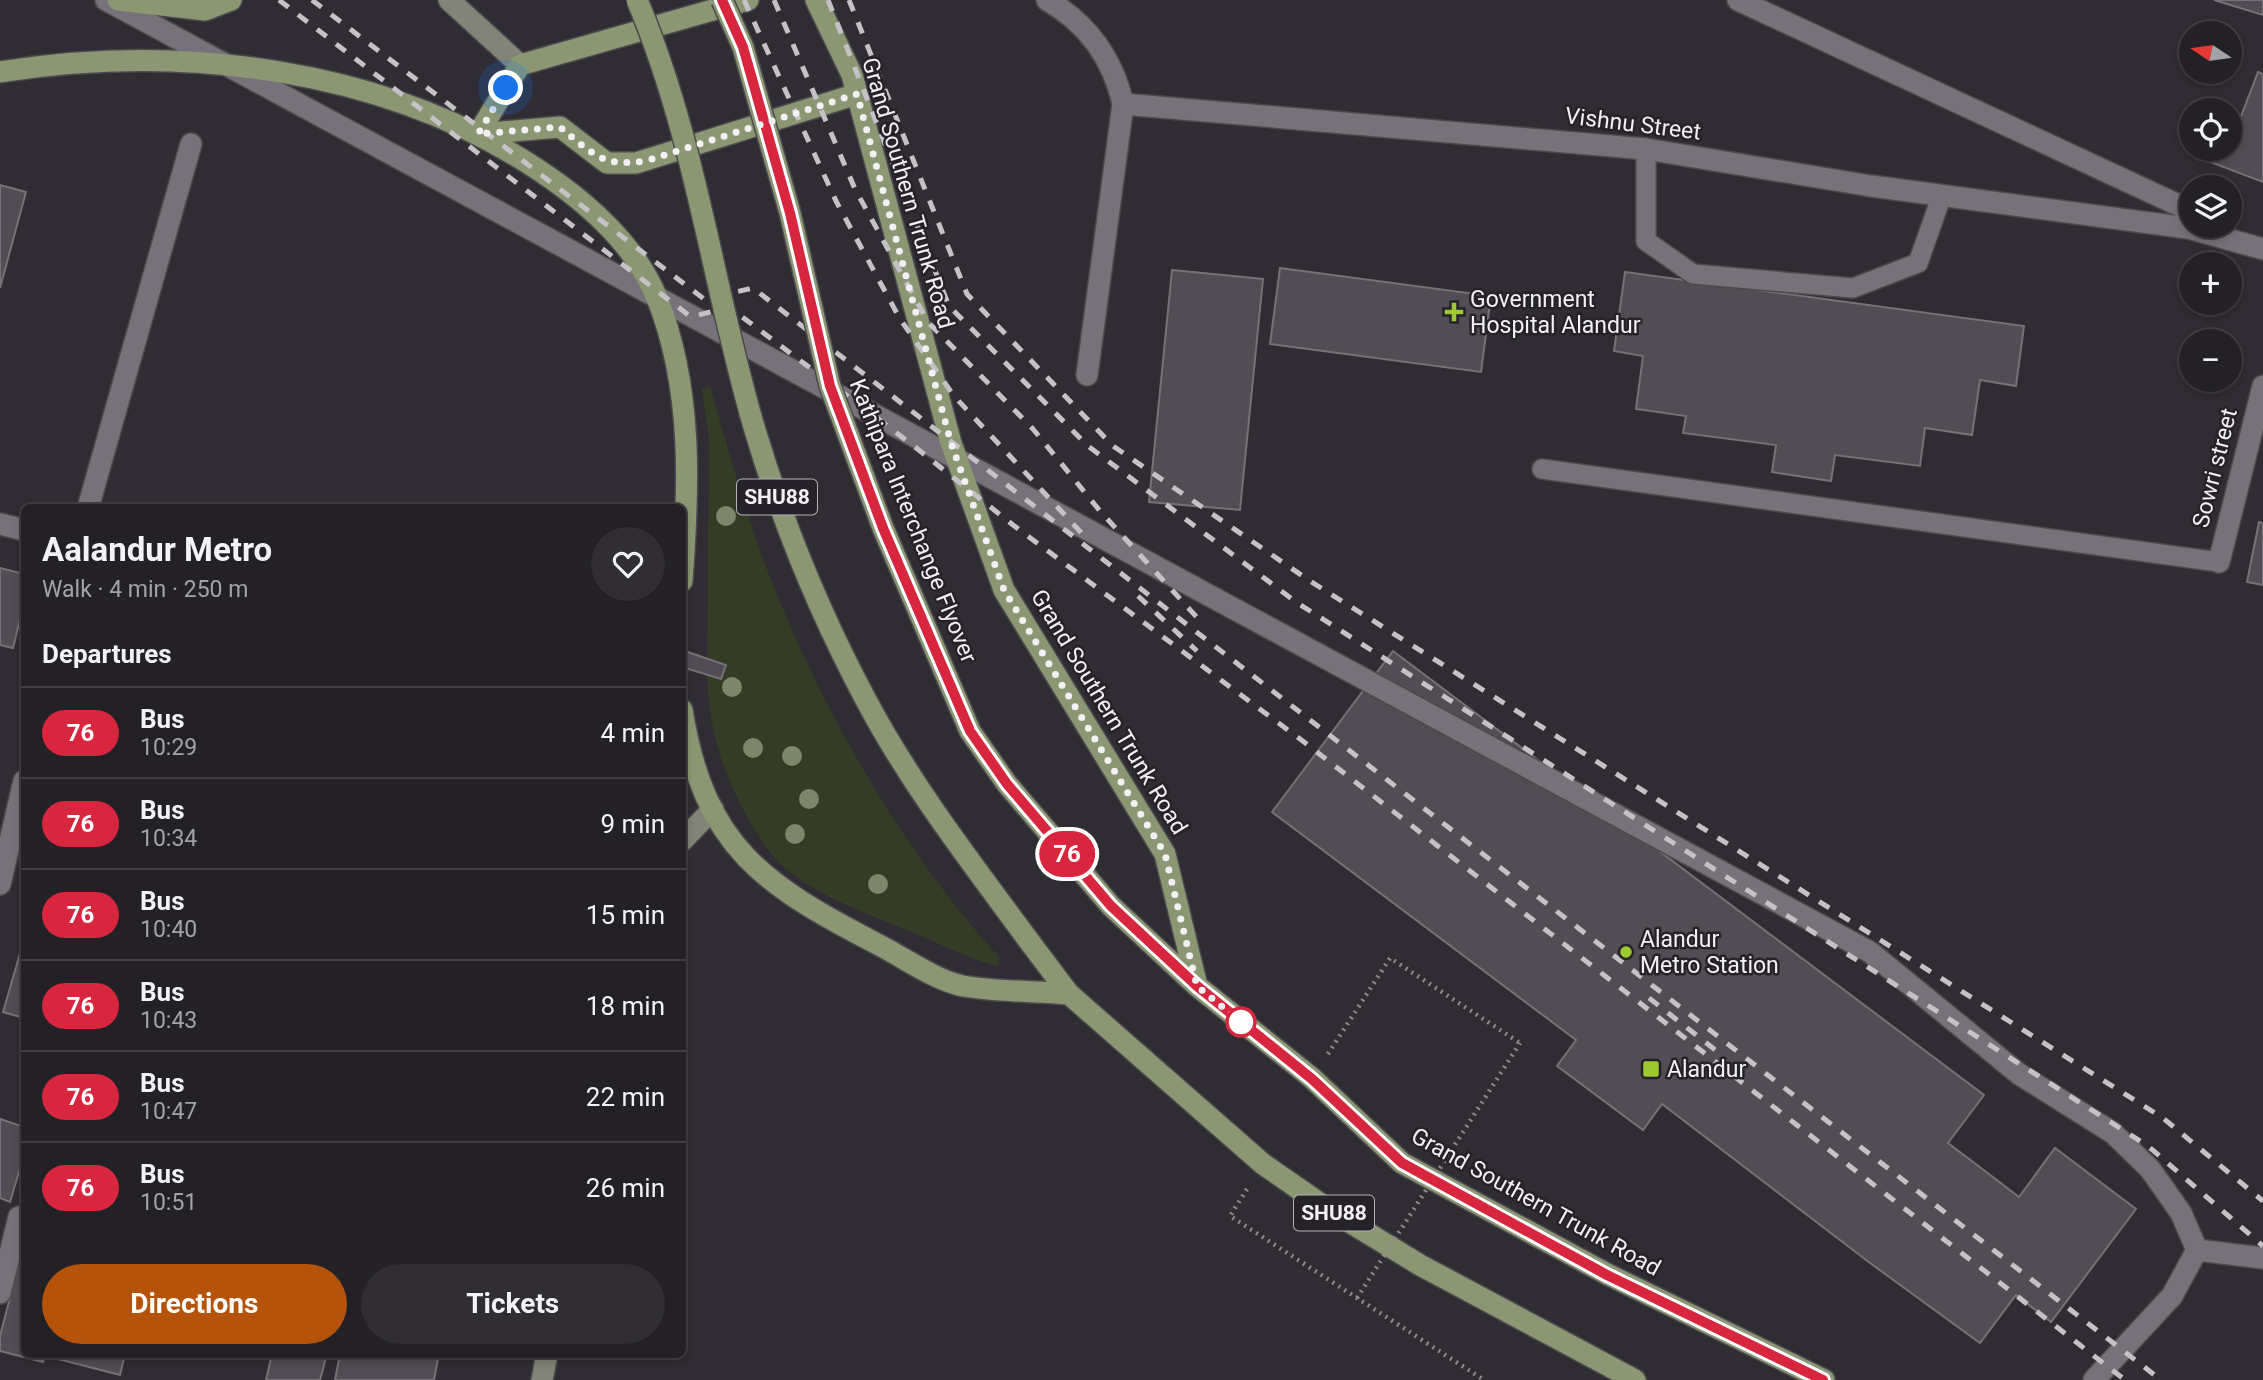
<!DOCTYPE html>
<html lang="en">
<head>
<meta charset="utf-8">
<style>
	body { margin:0; font-family:Roboto,sans-serif; background:#302e32; color:#f1f3f6; height:100vh; display:flex; flex-direction:column; font-size:26px; white-space:nowrap }
	* { box-sizing:border-box; margin:0 }
	p { font-size:23px; color:#a3a3a7 }
	.icon { flex:none; width:38px; height:38px; fill:none; stroke:currentColor; stroke-width:2; stroke-linecap:round; stroke-linejoin:round }
	.map { position:relative; flex:1; overflow:hidden }
	.panel { position:absolute; left:21px; top:504px; width:665px; height:854px; display:flex; flex-direction:column; background:#242126; border-radius:10px; box-shadow:0 4px 10px #0003,0 0 0 2px #413e43 }
	.panel>* { flex:none }
	.badge { padding:0 14px; border-radius:23px; font-size:24px; line-height:46px }
	.needle { width:46px; rotate:283deg }
	.buttons { position:absolute; left:2179px; top:21px; display:grid; gap:14px }
	.buttons a { display:grid; place-items:center; width:63px; height:63px; border-radius:50%; background:#242126; box-shadow:0 4px 10px #0003,0 0 0 2px #413e43; font-size:35px }
	.you { position:absolute; width:35px; height:35px; margin:-18px; border:5px solid #fff; border-radius:50%; background:#1a73e8; box-shadow:0 0 0 10px #1a73e833 }
	.map>.badge { position:absolute; translate:-50% -50%; box-shadow:0 0 0 4px #fff }
	h2 { padding:0 21px; font-size:26px; line-height:63px }
	.round { display:grid; place-items:center; flex:none; width:74px; height:74px; border-radius:37px; background:#302e32 }
	.headline { display:flex; align-items:center; justify-content:space-between; height:119px; padding:0 21px }
	h1 { font-size:33px; font-weight:700; line-height:52px }
	.action { display:flex; gap:14px; margin-top:auto; padding:14px 21px }
	.action a { flex:1; height:80px; border-radius:42px; background:#b45309; color:#fff; font-size:28px; font-weight:700; line-height:80px; text-align:center }
	.action a+a { background:#302e32; color:#f1f3f6 }
	ul { padding:0; list-style:none }
	li { display:flex; align-items:center; gap:21px; height:91px; padding:0 21px; border-top:2px solid #413e43 }
	li div { flex:1 }
	li b { display:block; font-size:26px }
	li em { font-style:normal }
	li .badge { min-width:77px; font-weight:700; text-align:center }
	.map>svg:first-child { display:block }
</style>
</head>
<body>
<div class="map">
<svg width="2263" height="1380" viewBox="0 0 2263 1380">
	<rect width="100%" height="100%" fill="#302c33"/>
	<!-- green -->
	<path fill="#343c26" d="M710,386C727,444 742,502 763,559C815,698 900,849 1000,958L998,966C968,959 937,942 909,931C871,915 815,895 785,868C758,845 727,783 718,748C711,724 708,699 707,674L709,440L702,389Z"/>
	<!-- building -->
	<path fill="#524d54" stroke="#757178" stroke-width="2" d="M2214,0H2263V15Z
		M2258,72L2263,74V182L2205,160L2209,149H2230V135L2233,137Z
		M0,185L26,192L0,288Z
		M1280,268L1491,296L1481,372L1270,344Z
		M1172,270L1263,279L1240,510L1149,502Z
		M1625,272L2024,326L2016,386L1980,380L1972,435L1925,428L1920,466L1835,455L1831,481L1772,472L1776,445L1683,433L1686,416L1636,409L1643,356L1614,351Z
		M2259,522L2263,523V585L2247,582Z
		M0,568L24,574V603L13,648L0,645Z
		M682,650L726,665L721,679L682,667Z
		M1393,651L1984,1095L1948,1143L1985,1171L2019,1197L2055,1148L2136,1209L2051,1322L2016,1295L1980,1343L1870,1263L1662,1104L1643,1130L1557,1066L1576,1040L1272,812Z
		M21,950L24,951V1018L3,1012Z
		M0,1119L24,1127V1155L10,1202L0,1198Z
		M24,1244V1354H45L43,1362L0,1351V1336Z
		M50,1354H125L120,1375L50,1357Z
		M272,1354H327L320,1380H266Z
		M340,1354H439L434,1380H335Z"/>
	<g fill="none" stroke-linecap="round" stroke-linejoin="round">
		<defs>
			<path id="lane" d="M1646,149V241L1693,274L1853,288L1918,263L1942,195
				M1542,469L2219,562"/>
			<path id="street" d="M106,0L1870,952L2019,1074L2113,1133L2150,1169L2181,1213L2197,1250L2172,1296L2094,1380
				M1047,0C1087,23 1113,59 1123,104L1646,149L1871,186L2188,228L2263,249
				M1738,0L2191,211
				M1087,375L1123,104
				M88,508L191,144
				M0,524L24,530
				M2219,562L2263,386
				M0,884L24,781
				M2197,1250L2263,1258
				M0,1293L19,1217"/>
			<path id="secondary" d="M449,0L520,65
				M682,841L713,809
				M542,1380L547,1354"/>
			<path id="primary" d="M118,0L205,10L231,0
				M816,0L852,75L951,443L1004,590L1165,854L1197,986
				M0,72C182,43 385,68 540,171C588,203 635,244 657,298C693,388 689,487 682,581
				M478,134L560,127L607,163H636L857,94
				M478,134L520,65L748,0
				M682,710C704,848 765,886 881,946C906,959 935,980 963,986C997,992 1035,991 1069,994
				M1111,906L1197,986L1312,1078L1402,1163L1607,1274L1824,1380
				M1032,945L1069,994L1263,1164L1325,1207L1420,1265L1635,1380"/>
		</defs>
		<!-- lane casing -->
		<use href="#lane" stroke="#4c494e" stroke-width="22"/>
		<!-- street casing -->
		<use href="#street" stroke="#4c494e" stroke-width="24"/>
		<!-- secondary casing -->
		<use href="#secondary" stroke="#4c494e" stroke-width="24"/>
		<!-- primary casing -->
		<use href="#primary" stroke="#4c494e" stroke-width="24"/>
		<!-- path -->
		<path stroke="#8c898e" stroke-width="4.5" stroke-dasharray="2 5" stroke-linecap="butt" d="M1328,1054L1390,958L1520,1043
			M1247,1189L1230,1216L1484,1380"/>
		<!-- lane -->
		<use href="#lane" stroke="#77727a" stroke-width="19"/>
		<!-- street -->
		<use href="#street" stroke="#77727a" stroke-width="21"/>
		<!-- secondary -->
		<use href="#secondary" stroke="#818476" stroke-width="21"/>
		<!-- primary -->
		<use href="#primary" stroke="#8a9772" stroke-width="21"/>
		<!-- rail -->
		<path stroke="#c5c2c7" stroke-width="5" stroke-dasharray="12 12" stroke-linecap="butt" d="M279,0L691,317L729,307L910,443L1013,525L1304,742L2125,1380
			M312,0L704,299L753,288L2161,1380
			M744,0L836,201L900,319L954,396L1089,541
			M774,0L855,189L928,322L1033,429L1100,511L1203,624
			M828,0L949,306L1088,446L1296,602L2148,1146L2263,1246
			M849,0L967,294L1113,446L1310,581L2163,1118L2263,1201
			M1138,596L1197,651
			M1649,998L1723,1056"/>
		<defs>
			<path id="primary-bridge" d="M637,0C696,140 712,283 754,427C782,521 820,614 866,700C912,787 974,866 1032,945
				M722,0L743,47L790,213L830,386L883,528L970,731L1007,784L1111,906"/>
		</defs>
		<!-- primary-bridge casing -->
		<use href="#primary-bridge" stroke="#4c494e" stroke-width="24" stroke-linecap="butt"/>
		<!-- path-bridge -->
		<path stroke="#8c898e" stroke-width="4.5" stroke-dasharray="2 5" stroke-linecap="butt" d="M1357,1298L1520,1043"/>
		<!-- primary-bridge -->
		<use href="#primary-bridge" stroke="#8a9772" stroke-width="21"/>
	</g>
	<!-- trees -->
	<g fill="#7c866a">
		<circle cx="726" cy="516" r="10"/>
		<circle cx="732" cy="687" r="10"/>
		<circle cx="753" cy="748" r="10"/>
		<circle cx="792" cy="756" r="10"/>
		<circle cx="809" cy="799" r="10"/>
		<circle cx="795" cy="834" r="10"/>
		<circle cx="878" cy="884" r="10"/>
	</g>
	<g fill="none" stroke-linecap="round" stroke-linejoin="round">
		<defs>
			<path id="line" d="M722,0L743,47L790,213L830,386L883,528L970,731L1007,784L1111,906L1197,986L1312,1079L1402,1163L1607,1275L1823,1380"/>
		</defs>
		<!-- line casing -->
		<use href="#line" stroke="#fff" stroke-width="16"/>
		<!-- line -->
		<use href="#line" stroke="#d7263d" stroke-width="10"/>
		<!-- walk -->
		<path stroke="#f2f0f4" stroke-width="7" stroke-dasharray="0 12.6" d="M506,88L478,134L560,127C593,154 604,169 649,160L857,94L951,443L1004,590L1165,854L1197,986L1241,1022"/>
	</g>
	<!-- markers -->
	<g fill="#9dca30" stroke="#262229" stroke-width="2.5">
		<path d="M1450.5 301.5h7v7h7v7h-7v7h-7v-7h-7v-7h7z"/>
		<circle cx="1626" cy="952" r="7"/>
		<rect x="1642" y="1060" width="18" height="18" rx="3.5"/>
	</g>
	<circle fill="#fff" stroke="#d7263d" stroke-width="3.5" cx="1241" cy="1022" r="14"/>
	<g text-anchor="middle" dominant-baseline="central" stroke-width="5" stroke-linejoin="round" paint-order="stroke">
		<!-- shield labels -->
		<g fill="#262229" stroke="#b5b2b7" stroke-width="2">
			<rect x="737" y="479.5" width="80" height="35" rx="5"/>
			<rect x="1294" y="1195.5" width="80" height="35" rx="5"/>
		</g>
		<g font-size="21" font-weight="bold" fill="#f2f0f4">
			<text x="777" y="497">SHU88</text>
			<text x="1334" y="1213">SHU88</text>
		</g>
		<!-- street labels -->
		<g font-size="23" fill="#f2f0f4" stroke="#262229">
			<text transform="translate(1633 124) rotate(7)">Vishnu Street</text>
			<text transform="translate(908 193) rotate(74)">Grand Southern Trunk Road</text>
			<text transform="translate(2215 468) rotate(-76)">Sowri street</text>
			<text transform="translate(913 521) rotate(68)">Kathipara Interchange Flyover</text>
			<text transform="translate(1109 712) rotate(59)">Grand Southern Trunk Road</text>
			<text transform="translate(1536 1202) rotate(29)">Grand Southern Trunk Road</text>
		</g>
		<!-- poi labels -->
		<g font-size="23" fill="#f2f0f4" stroke="#262229" text-anchor="start">
			<text x="1470" y="299">Government<tspan x="1470" dy="26">Hospital Alandur</tspan></text>
			<text x="1640" y="939">Alandur<tspan x="1640" dy="26">Metro Station</tspan></text>
			<text x="1667" y="1069">Alandur</text>
		</g>
	</g>
</svg>
<div class="buttons">
<a><svg class="needle" viewBox="-14 -14 28 28"><path d="M0-13l5 13h-10z" fill="#e53935"/><path d="M0 13l5-13h-10z" fill="#a3a3a7"/></svg></a>
<a><svg class="icon" aria-label="locate" viewBox="0 0 24 24"><circle cx="12" cy="12" r="6"/><path d="M12 2v4M12 18v4M2 12h4M18 12h4"/></svg></a>
<a><svg class="icon" aria-label="layers" viewBox="0 0 24 24"><path d="M12 4l9 5-9 5-9-5zM3 14l9 5 9-5"/></svg></a>
<a>+</a>
<a>−</a>
</div>
<div class="you" style="left:506px;top:88px"></div>
<b class="badge" style="left:1067px;top:854px;background:#d7263d;color:#fff">76</b>
<section class="panel">
<div class="headline"><div><h1>Aalandur Metro</h1><p>Walk · 4 min · 250 m</p></div><a class="round"><svg class="icon" aria-label="heart" viewBox="0 0 24 24"><path d="M12 20l-8-8c-3-5 5-10 8-4 3-6 11-1 8 4z"/></svg></a></div>
<h2>Departures</h2>
<ul>
<li><span class="badge" style="background:#d7263d;color:#fff">76</span><div><b>Bus</b><p>10:29</p></div><em>4 min</em></li>
<li><span class="badge" style="background:#d7263d;color:#fff">76</span><div><b>Bus</b><p>10:34</p></div><em>9 min</em></li>
<li><span class="badge" style="background:#d7263d;color:#fff">76</span><div><b>Bus</b><p>10:40</p></div><em>15 min</em></li>
<li><span class="badge" style="background:#d7263d;color:#fff">76</span><div><b>Bus</b><p>10:43</p></div><em>18 min</em></li>
<li><span class="badge" style="background:#d7263d;color:#fff">76</span><div><b>Bus</b><p>10:47</p></div><em>22 min</em></li>
<li><span class="badge" style="background:#d7263d;color:#fff">76</span><div><b>Bus</b><p>10:51</p></div><em>26 min</em></li>
</ul>
<div class="action"><a>Directions</a><a>Tickets</a></div>
</section>
</div>
</body>
</html>
